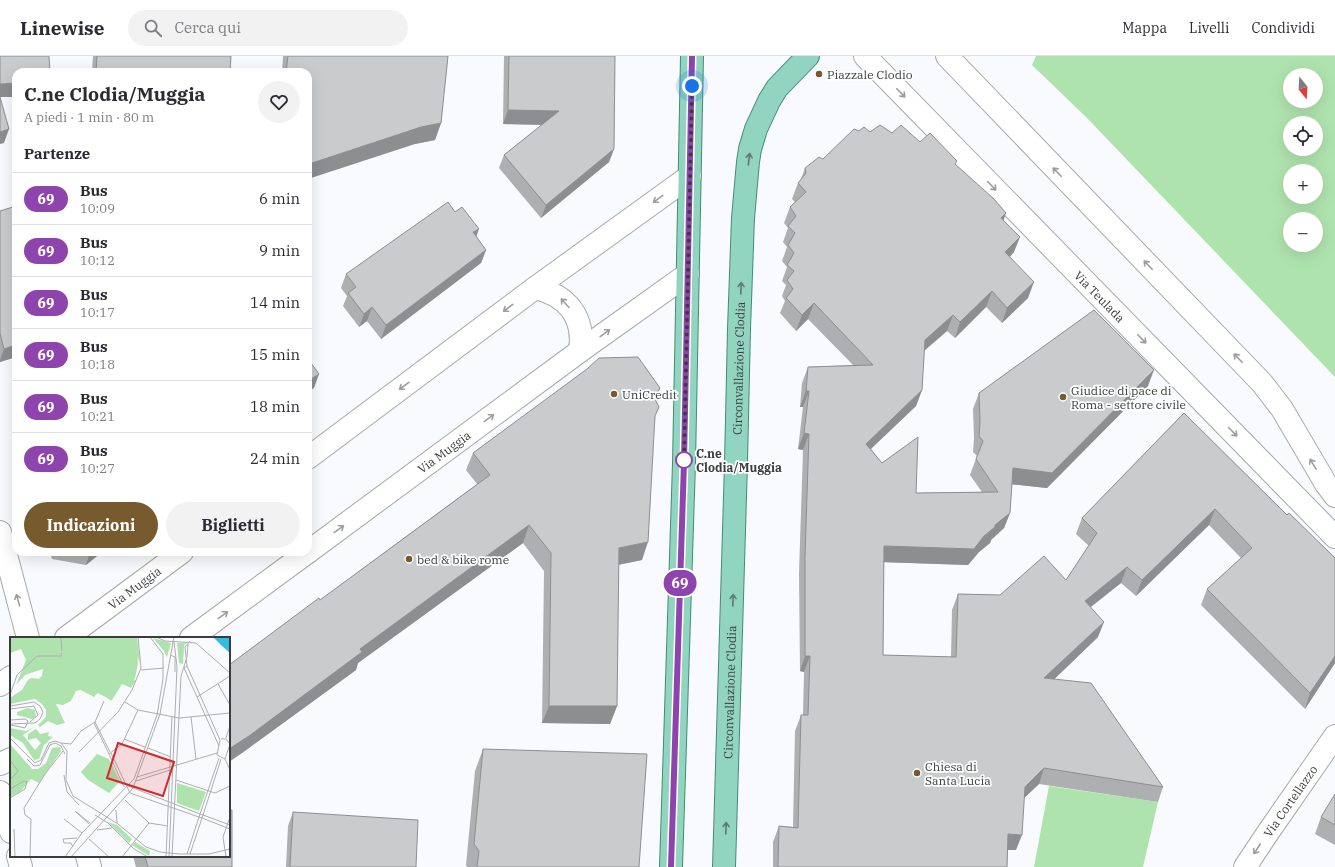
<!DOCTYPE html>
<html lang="it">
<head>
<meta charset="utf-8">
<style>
	body { margin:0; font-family:"IBM Plex Serif",serif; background:#f2f2f3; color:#2b2b33; height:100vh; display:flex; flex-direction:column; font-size:15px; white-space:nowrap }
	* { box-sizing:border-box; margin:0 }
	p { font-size:13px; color:#7c7c81 }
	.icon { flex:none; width:22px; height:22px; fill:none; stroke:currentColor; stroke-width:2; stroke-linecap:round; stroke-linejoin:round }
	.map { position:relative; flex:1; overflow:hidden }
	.side { position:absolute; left:12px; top:12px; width:300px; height:488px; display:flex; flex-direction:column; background:#fff; border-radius:12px; box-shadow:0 4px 16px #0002 }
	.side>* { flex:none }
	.badge { padding:0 8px; border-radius:13px; font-size:14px; line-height:26px }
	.needle { width:26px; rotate:162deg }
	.buttons { position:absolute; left:1283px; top:12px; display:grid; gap:8px }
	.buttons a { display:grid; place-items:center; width:40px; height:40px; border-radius:50%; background:#fff; box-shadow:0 4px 16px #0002; font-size:20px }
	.you { position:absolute; width:20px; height:20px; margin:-10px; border:3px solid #fff; border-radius:50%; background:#1a73e8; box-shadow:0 0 0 6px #1a73e833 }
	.map>.badge { position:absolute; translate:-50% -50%; box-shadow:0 0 0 2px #fff }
	h2 { padding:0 12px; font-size:15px; line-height:36px }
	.round { display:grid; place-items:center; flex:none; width:42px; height:42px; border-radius:21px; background:#f2f2f3 }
	.head { display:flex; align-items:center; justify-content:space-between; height:68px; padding:0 12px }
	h1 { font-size:19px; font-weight:700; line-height:30px }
	.primary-button { display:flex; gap:8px; margin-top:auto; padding:8px 12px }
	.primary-button a { flex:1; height:46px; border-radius:24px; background:#775a2d; color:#fff; font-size:16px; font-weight:700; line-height:46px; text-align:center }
	.primary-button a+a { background:#f2f2f3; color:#2b2b33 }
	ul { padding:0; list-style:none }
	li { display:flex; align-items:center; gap:12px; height:52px; padding:0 12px; border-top:1px solid #e1e1e2 }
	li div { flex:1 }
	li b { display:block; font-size:15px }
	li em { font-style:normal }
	li .badge { min-width:44px; font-weight:700; text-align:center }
	header { display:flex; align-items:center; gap:24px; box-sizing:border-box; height:56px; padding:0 20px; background:#fff; border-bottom:1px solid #e1e1e2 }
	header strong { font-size:19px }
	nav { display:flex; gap:22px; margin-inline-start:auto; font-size:14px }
	.search { width:280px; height:36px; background:#f2f2f3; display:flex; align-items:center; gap:10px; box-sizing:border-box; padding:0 14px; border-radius:22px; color:#7c7c81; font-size:15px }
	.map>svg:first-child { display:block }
</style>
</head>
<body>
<header>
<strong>Linewise</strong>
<div class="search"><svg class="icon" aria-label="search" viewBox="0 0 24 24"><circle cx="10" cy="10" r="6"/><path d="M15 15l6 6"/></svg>Cerca qui</div>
<nav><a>Mappa</a><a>Livelli</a><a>Condividi</a></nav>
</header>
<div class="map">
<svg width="1335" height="811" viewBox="0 0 1335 811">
	<rect width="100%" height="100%" fill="#f9fafd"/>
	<!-- park -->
	<path fill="#afe3ae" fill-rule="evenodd" d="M1036,0H1335V321L1086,61L1032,9ZM1290,19H1316V45H1290ZM1290,67H1316V93H1290ZM1290,115H1316V141H1290ZM1290,163H1316V189H1290Z
		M1049,730L1158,746L1143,811H1034Z"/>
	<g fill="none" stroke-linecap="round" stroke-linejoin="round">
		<defs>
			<g id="minor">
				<path id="s1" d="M865,0L1335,481"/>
				<path d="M947,0L1262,327L1282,353L1326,428L1335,440"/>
				<path d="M535,232C568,239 585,262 580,295"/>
				<path d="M308,402L535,232L690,120"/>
				<path d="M0,476L28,582"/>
				<path id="s2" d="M308,496L580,295L688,218"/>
				<path id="s3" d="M66,582L182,496"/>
				<path d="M191,582L308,496"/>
				<path d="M0,629L11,621"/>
				<path d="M0,708L11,703"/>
				<path d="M0,736L11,776"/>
				<path d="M18,800L21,811"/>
				<path d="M87,800L90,811"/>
				<path id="s4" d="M1245,811L1269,775L1335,680"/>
			</g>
			<g id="major">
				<path d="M671,811L684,407L692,0"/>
				<path id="s5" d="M724,811L736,407L739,273L743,162L748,106L750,93L756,73L769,45L777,32L808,0"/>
			</g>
		</defs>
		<!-- minor casing -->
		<use href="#minor" stroke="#a8a9ac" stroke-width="24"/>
		<!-- major casing -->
		<use href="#major" stroke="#438d76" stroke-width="24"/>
		<!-- minor -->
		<use href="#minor" stroke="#fff" stroke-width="22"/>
		<!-- major -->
		<use href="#major" stroke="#91d4bf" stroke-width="22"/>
	</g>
	<!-- wall -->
	<path fill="#adafb0" d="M93,0H231L230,16H92Z
		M283,0H448L441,67L435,84L415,88L308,16H282Z
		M504,0H615L614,93L609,106L541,162L499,112L504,99L542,69L503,68Z
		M859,75L892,77L920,86L956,109L1004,165L1014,196L1010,201L1028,242L1002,267L986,251L955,282L947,275L924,295L922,334L916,350L871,393L882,407L916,437L982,436L970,419L977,400L973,396L974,382L973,353L979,337L1148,330L1047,432L1012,428L1010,457L1004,472L991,484L990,487L979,496L968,509L884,506L883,599L951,601L952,554L958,538L1000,539L1066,524L1089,490L1076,478L1082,462L1184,357L1287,459L1335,502V607L1305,653L1201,549L1207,533L1241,502L1209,469L1136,540L1121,527L1091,551L1098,581L1054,623L1163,731L1158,746L1039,728L1024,742L1016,794H1008L1007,811H773V786L779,770L793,771L795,675L801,659H803L804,616L800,615L799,517L803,394L798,393L803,351H800L802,327L808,311L853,309L808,263L796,275L780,257L785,245L782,240L786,229L782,225L787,211L782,205L787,191L783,186L788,172L784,167L790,151L795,146L792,143L798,127L801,123L805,112L823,103Z
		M16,150V301L0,306V155Z
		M455,156L476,180L486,194L481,207L381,283L367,265L359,271L343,250L347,240L341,232L346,218Z
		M660,332L655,344V362L642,504L618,509L617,650L610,668L542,667L544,515L523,487L358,607L356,614L242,697L320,544L477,428L466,414L473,397Z
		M50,496H102L86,509L52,503Z
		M483,693L639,811H467L466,809L475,715Z
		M1335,738V789L1315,778L1321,761Z
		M293,756L416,811H286L288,770Z
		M133,800H229L232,811H136Z"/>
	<!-- shaded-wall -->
	<path fill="#8d8e90" d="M16,27V41H0V28Z
		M508,54L559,55L554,69L503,68Z
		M441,67L435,84L415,88L308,123V108L421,71Z
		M9,73L4,87L0,88V76Z
		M614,93L609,106L541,162L546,149Z
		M1006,157L1001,172V162Z
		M479,173L474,187L473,176Z
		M1020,181L1014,196L999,212L1005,196Z
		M486,194L481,207L381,283L386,269Z
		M1034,226L1028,242L1002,267L1007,252Z
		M992,235L986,251L955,282L960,266Z
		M814,247L808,263L796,275L802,259Z
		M372,251L367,265L359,271L364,258Z
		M953,259L947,275L919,299L925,284Z
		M16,289V301L0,306V304L4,293Z
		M1154,314L1148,330L1047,432L1008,428L1013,412Z
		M319,318L314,332L308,336V325Z
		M660,332L654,349V341Z
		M922,334L916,350L860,403L866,388Z
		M806,335H809L803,351H800Z
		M804,377L809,378L803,394L798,393Z
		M1215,453L1209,469L1136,540L1142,524Z
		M1010,457L1004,472L991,484L990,487L979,496L968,509L878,506L884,490L984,480L995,469Z
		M529,469L523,487L358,607L356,614L242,697L229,706V693L360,593Z
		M648,486L642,504L612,510L619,492Z
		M90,496H102L86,509Z
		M1127,511L1121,527L1079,560L1085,545Z
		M1104,566L1098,581L1039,638L1044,622Z
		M805,600H810L804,616L800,615Z
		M1335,600V607L1305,653L1310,637Z
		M549,650H617L610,668L542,667Z
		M1044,712L1039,728L1019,747L1025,731Z
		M1008,778L1022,779L1016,794H1003Z"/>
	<!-- building -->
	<path fill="#c9cbcd" stroke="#8d8e90" d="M0,0H49L50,16H16V27L0,28Z
		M97,0H231L230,16H96Z
		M288,0H448L441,67L421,71L309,108H308V16H286Z
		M509,0H615L614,93L546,149L504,99L559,55L508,54Z
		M0,41L9,73L0,76Z
		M880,69L892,77L901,69L920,86L930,77L957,105L955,108L994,143L1006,157L1001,162L1020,181L1005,196L1034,226L1007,252L992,235L960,266L953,259L925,284L922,334L866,388L882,407L918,381L916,437L998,436L976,403L983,385L979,380L980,366L979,337L1094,254L1154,314L1052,417L1013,412L1010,457L995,469V471L984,480L974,493L884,490L883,599L956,601L958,538L1000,539L1044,500L1066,524L1097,477L1082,462L1184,357L1287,459L1289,457L1335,502V600L1310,637L1207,533L1252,492L1215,453L1142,524L1127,511L1085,545L1104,566L1044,622L1091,627L1163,731L1044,712L1025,731L1022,779L1008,778L1007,811H778L779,770L798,772L801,659H808L810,600H805V501L809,378L804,377L809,335H806L808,311L873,309L814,247L802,259L786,242L793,233L787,224L794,215L787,209L794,197L788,189L795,177L788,170L796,160L790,151L806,136L798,127L806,117L805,112L819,101L823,103L854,73L859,75L864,71L870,76Z
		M448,146L455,156L462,151L479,173L473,176L486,194L386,269L372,251L364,258L348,237L356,231L346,218Z
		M16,150V289L4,293L0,277V155Z
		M638,301L660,332L654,341L659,351L655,360L648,486L619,492L617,650H549L551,497L529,469L360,593L362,596L249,680L229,693V609L319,542L320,544L490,419L473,397L587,313L599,302Z
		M308,303L319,318L308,325Z
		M483,693L647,698L639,811H477L479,795L474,788Z
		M1335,738V769L1321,761Z
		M229,754H232V811H148L145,800H229Z
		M293,756L418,764L416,811H290Z"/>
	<!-- one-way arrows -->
	<defs><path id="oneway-shaft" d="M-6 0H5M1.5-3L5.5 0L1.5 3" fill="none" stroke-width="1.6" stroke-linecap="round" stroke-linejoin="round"/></defs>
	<g stroke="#9d9e9e">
		<use href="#oneway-shaft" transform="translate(901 37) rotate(46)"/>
		<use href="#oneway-shaft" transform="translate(1057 116) rotate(-134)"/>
		<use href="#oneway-shaft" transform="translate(992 130) rotate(46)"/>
		<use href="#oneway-shaft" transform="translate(658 143) rotate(144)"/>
		<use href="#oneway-shaft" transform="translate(1148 209) rotate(-134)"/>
		<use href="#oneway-shaft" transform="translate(565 247) rotate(-132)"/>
		<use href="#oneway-shaft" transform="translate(508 252) rotate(143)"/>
		<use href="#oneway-shaft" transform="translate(605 277) rotate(-36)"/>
		<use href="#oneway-shaft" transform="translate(1142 283) rotate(46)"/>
		<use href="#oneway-shaft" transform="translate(1238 302) rotate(-134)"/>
		<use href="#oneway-shaft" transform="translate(404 330) rotate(143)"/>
		<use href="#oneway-shaft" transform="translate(489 362) rotate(-36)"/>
		<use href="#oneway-shaft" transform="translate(1233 376) rotate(46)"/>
		<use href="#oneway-shaft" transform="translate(1313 408) rotate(-121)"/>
		<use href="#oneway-shaft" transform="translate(339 473) rotate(-36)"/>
		<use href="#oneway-shaft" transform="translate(18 544) rotate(-105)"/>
		<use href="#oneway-shaft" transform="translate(223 559) rotate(-36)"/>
		<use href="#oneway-shaft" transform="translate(1257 793) rotate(123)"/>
	</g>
	<g stroke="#5d7971">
		<use href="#oneway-shaft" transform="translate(749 103) rotate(-83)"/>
		<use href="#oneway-shaft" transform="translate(741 232) rotate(-88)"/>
		<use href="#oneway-shaft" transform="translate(733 544) rotate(-88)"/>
		<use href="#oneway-shaft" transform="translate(726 772) rotate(-88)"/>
	</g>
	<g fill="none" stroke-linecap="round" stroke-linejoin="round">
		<defs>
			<path id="line" d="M671,811L684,406L692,0"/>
		</defs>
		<!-- line casing -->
		<use href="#line" stroke="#fff" stroke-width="9"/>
		<!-- line -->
		<use href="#line" stroke="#8e44ad" stroke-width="6"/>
		<!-- walk -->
		<path stroke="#3b3c3d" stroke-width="4" stroke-dasharray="0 7.2" d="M684,404V406L692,30"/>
	</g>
	<!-- markers -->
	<g fill="#775a2d" stroke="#fff" stroke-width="1.5">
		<circle cx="819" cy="18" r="4"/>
		<circle cx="614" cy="338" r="4"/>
		<circle cx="1063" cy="341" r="4"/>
		<circle cx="409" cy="503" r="4"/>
		<circle cx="917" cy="717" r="4"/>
	</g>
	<circle fill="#fff" stroke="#8e44ad" stroke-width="2" cx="684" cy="404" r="8"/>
	<g text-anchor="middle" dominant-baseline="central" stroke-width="3.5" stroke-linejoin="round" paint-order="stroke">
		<!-- poi labels -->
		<g font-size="12" fill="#3b3c3d" stroke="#fff" text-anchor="start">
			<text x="827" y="18">Piazzale Clodio</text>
			<text x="1071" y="334">Giudice di pace di<tspan x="1071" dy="14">Roma - settore civile</tspan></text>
			<text x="622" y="338">UniCredit</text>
			<text x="417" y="503">bed &amp; bike rome</text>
			<text x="925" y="710">Chiesa di<tspan x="925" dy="14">Santa Lucia</tspan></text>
		</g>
		<!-- street labels -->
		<g font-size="12" fill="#3b3c3d" stroke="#fff">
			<text stroke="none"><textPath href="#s1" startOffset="336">Via Teulada</textPath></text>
			<text stroke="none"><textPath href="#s5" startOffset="499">Circonvallazione Clodia</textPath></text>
			<text stroke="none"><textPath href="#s2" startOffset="169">Via Muggia</textPath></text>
			<text stroke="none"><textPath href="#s3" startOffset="85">Via Muggia</textPath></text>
			<text stroke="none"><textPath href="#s5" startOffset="175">Circonvallazione Clodia</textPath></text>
			<text stroke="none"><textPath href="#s4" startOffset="80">Via Cortellazzo</textPath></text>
		</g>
		<!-- stop labels -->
		<g font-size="12" font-weight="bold" fill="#3b3c3d" stroke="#fff" text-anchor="start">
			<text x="696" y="397">C.ne<tspan x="696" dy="14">Clodia/Muggia</tspan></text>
		</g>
	</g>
	<!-- overview -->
	<g transform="translate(10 581)">
		<rect width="220" height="220" fill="#f9fafd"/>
		<path d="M143,1L161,6L157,20L154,14ZM167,6H176L174,9L173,27L169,26Z" fill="#afe3ae"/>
		<path d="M0,0H127L130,26L127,19L121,44L126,43L121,51L112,47L102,63L77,51L66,54L61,64L53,68L46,67L55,86L47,88L38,84L30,90L28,88L36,80V73L32,67L25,62L0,67V61L12,53L18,43L21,41L31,42L29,41L32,39L33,32L15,38L6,48L16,23L11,12L0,16ZM18,71L25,73L26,80L22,82L7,78V75ZM24,90L13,98L25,113L31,106L26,101L18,103V97L26,92L30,97L39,95L38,99L43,100L34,108L29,122L24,123L13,106L0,98V91L16,94ZM0,107L22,132H28L36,126L42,111L50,110L51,114L29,146L21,142L11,154L0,160Z" fill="#afe3ae"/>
		<path d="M118,13L127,14L128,27L125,41L122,47L110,44L101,64L89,54L84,60L61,48L62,42L70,43L78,24L113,22ZM46,19L63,21L62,34L54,49L51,50L43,45V21ZM87,117L99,122L110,144L99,156L78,143L71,135ZM167,146L196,155L189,174L167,166ZM98,185L107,188L122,202L119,206ZM125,205L140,214L139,219L122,208Z" fill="#afe3ae"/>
		<path d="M203,0H220V16L211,8Z" fill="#34bbe4"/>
		<path fill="none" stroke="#adaeb0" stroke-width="1" d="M146,0L155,4L186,6L220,36M51,1L52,14M180,4L175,10L177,29L210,103M160,18L165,20V35M177,29L174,31L209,109M131,33L154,31M208,47L220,68M0,58L7,38L27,19H51L52,16M187,60L220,39M115,65L128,73L169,81L220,76M0,69L24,65L30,69L33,75L30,82L25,86L0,87M0,72L24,69L28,78L20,85M181,80L186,122M0,83L15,82L18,84L15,91L1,88M85,85L100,115M84,86L99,117M0,101L25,126L31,123L39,106L45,104L51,106L57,114L56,143L63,159L108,187L136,210L150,215L169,217H199L220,212M216,101L220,89M114,102L135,110M211,102H216L220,107L215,122M210,103L207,118L215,122M51,106L61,107L71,94L85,85L94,64M138,111L161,120M69,115L108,75L122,53L131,31L128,0M101,116L120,156L189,180L177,217M99,117L112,107L128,73M99,117L114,150M17,122L24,129L30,128L40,108L45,106L51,109L55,117M215,122L220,133M0,123L8,134L0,143M54,138L57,155L69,168M127,140L207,116M166,143L205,156L220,149M126,144L160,133M118,149L190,177L209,121M0,152L14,144L17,145L15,152L0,161M115,163L139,186L158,189M106,173L107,186M190,177L193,178L192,181L189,180ZM85,178L98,186L124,212L138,220M193,178L211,122M193,178L220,188M54,182L72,196M79,187L65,174L80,186M4,192L5,220M87,193L102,191M79,202L99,220M63,210L61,206H54L53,202L67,201M180,217L192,181L220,192M20,220L21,182L15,178L14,171L35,137L53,114M55,220L72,196L124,142L147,78L153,42V17L140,0M61,220L123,151L150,77L164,0M112,220L139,186M156,220L162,79M159,220L167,30L164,5M162,220L171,39L177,20L178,7M216,220L213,200L220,180"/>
		<path fill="#d62828" fill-opacity="0.15" stroke="#d62828" stroke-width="2" d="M108,106L164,125L153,159L97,141Z"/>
		<rect width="220" height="220" fill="none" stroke="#3b3c3d" stroke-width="2"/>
	</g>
</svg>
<div class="buttons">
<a><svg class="needle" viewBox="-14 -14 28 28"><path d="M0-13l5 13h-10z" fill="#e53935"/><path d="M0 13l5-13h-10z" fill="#7c7c81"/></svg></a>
<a><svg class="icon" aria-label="locate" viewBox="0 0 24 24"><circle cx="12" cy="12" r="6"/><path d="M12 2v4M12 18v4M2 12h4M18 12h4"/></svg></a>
<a>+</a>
<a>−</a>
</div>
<div class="you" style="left:692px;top:30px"></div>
<b class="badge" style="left:680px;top:527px;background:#8e44ad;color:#fff">69</b>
<section class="side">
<div class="head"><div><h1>C.ne Clodia/Muggia</h1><p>A piedi · 1 min · 80 m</p></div><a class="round"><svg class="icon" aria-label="heart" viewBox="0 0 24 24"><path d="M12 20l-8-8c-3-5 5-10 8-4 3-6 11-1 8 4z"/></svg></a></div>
<h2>Partenze</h2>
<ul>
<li><span class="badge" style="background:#8e44ad;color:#fff">69</span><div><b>Bus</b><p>10:09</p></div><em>6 min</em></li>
<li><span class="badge" style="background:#8e44ad;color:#fff">69</span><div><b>Bus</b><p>10:12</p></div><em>9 min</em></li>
<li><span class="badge" style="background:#8e44ad;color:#fff">69</span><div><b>Bus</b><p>10:17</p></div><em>14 min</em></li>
<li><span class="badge" style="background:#8e44ad;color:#fff">69</span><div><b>Bus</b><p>10:18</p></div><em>15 min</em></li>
<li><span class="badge" style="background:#8e44ad;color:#fff">69</span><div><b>Bus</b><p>10:21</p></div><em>18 min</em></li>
<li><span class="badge" style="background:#8e44ad;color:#fff">69</span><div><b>Bus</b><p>10:27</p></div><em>24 min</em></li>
</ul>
<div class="primary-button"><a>Indicazioni</a><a>Biglietti</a></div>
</section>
</div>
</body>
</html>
